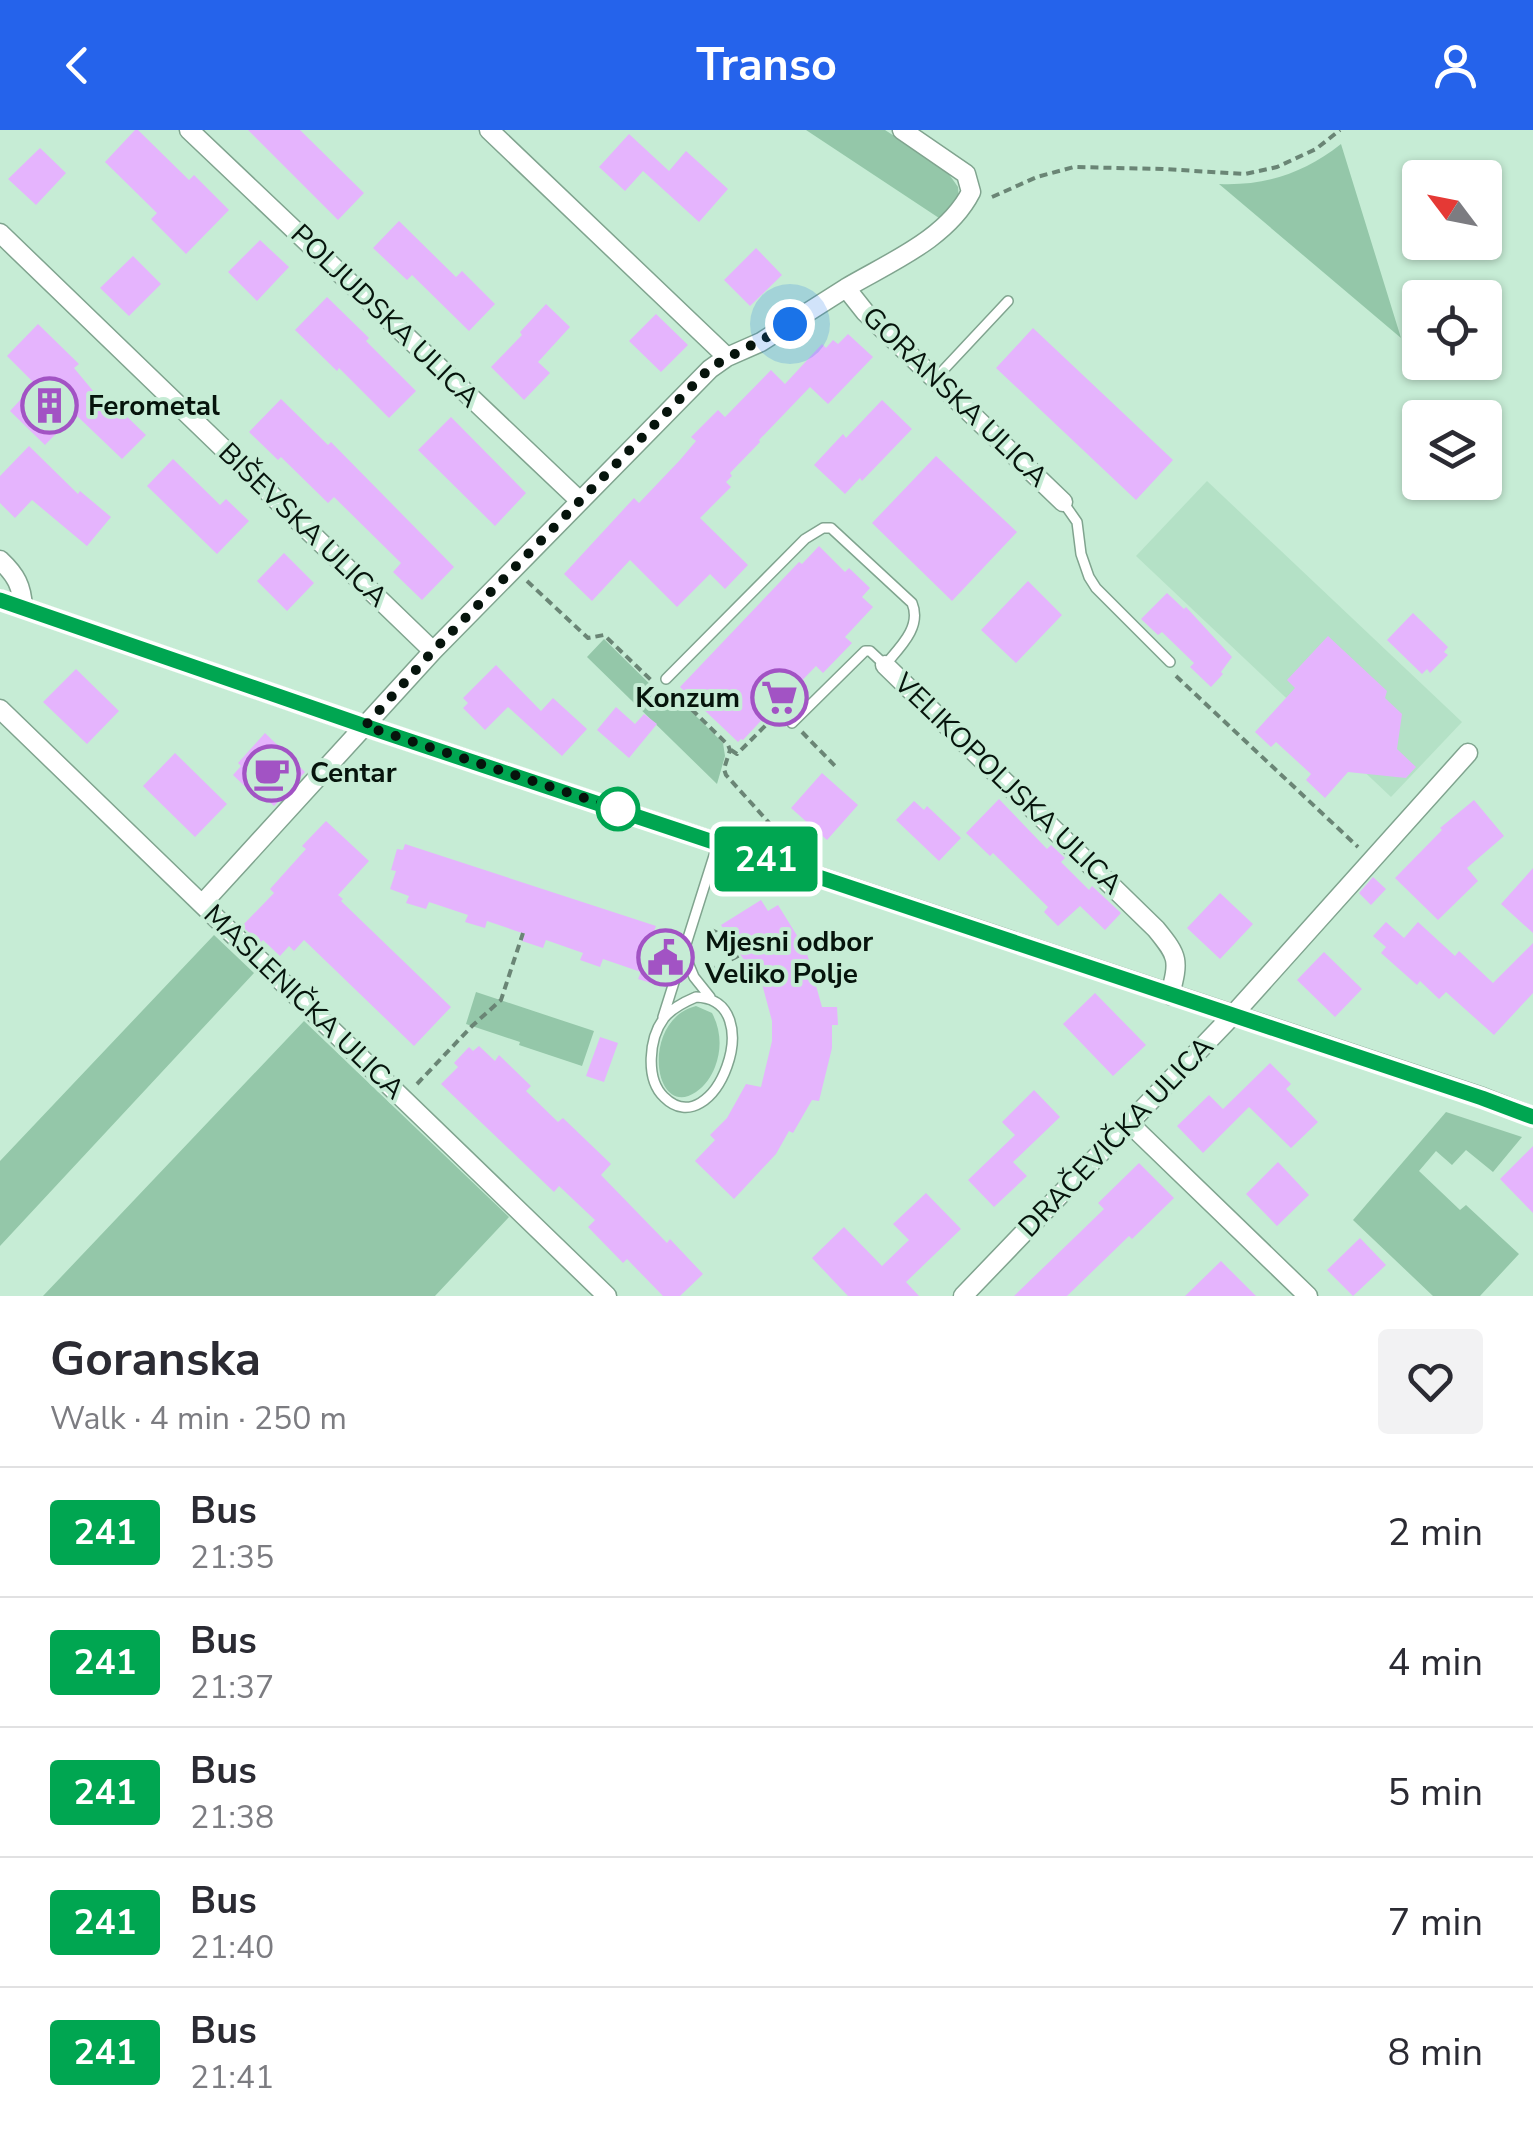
<!DOCTYPE html>
<html lang="en">
<head>
<meta charset="utf-8">
<style>
	body { margin:0; font-family:"Nunito Sans",sans-serif; background:#f2f2f3; color:#2b2b33; height:100vh; display:flex; flex-direction:column; font-size:38px; white-space:nowrap }
	* { box-sizing:border-box; margin:0 }
	p { font-size:32px; color:#7c7c81 }
	.icon { flex:none; width:55px; height:55px; fill:none; stroke:currentColor; stroke-width:2; stroke-linecap:round; stroke-linejoin:round }
	.map { position:relative; height:1166px; overflow:hidden }
	.panel { display:flex; flex-direction:column; background:#fff; flex:1 }
	.panel>* { flex:none }
	.badge { padding:0 20px; border-radius:8px; font-size:35px; line-height:65px }
	.needle { width:65px; rotate:302deg }
	.fabs { position:absolute; left:1402px; top:30px; display:grid; gap:20px }
	.fabs a { display:grid; place-items:center; width:100px; height:100px; border-radius:10px; background:#fff; box-shadow:0 2px 8px #0004; font-size:50px }
	.you { position:absolute; width:50px; height:50px; margin:-25px; border:8px solid #fff; border-radius:50%; background:#1a73e8; box-shadow:0 0 0 15px #1a73e833 }
	.map>.badge { position:absolute; translate:-50% -50%; box-shadow:0 0 0 5px #fff }
	.round { display:grid; place-items:center; flex:none; width:105px; height:105px; border-radius:10px; background:#f2f2f3 }
	.head { display:flex; align-items:center; justify-content:space-between; height:170px; padding:0 50px }
	h1 { font-size:48px; font-weight:700; line-height:75px }
	ul { padding:0; list-style:none }
	li { display:flex; align-items:center; gap:30px; height:130px; padding:0 50px; border-top:2px solid #e1e1e2 }
	li div { flex:1 }
	li b { display:block; font-size:38px }
	li em { font-style:normal }
	li .badge { min-width:110px; font-weight:700; text-align:center }
	header { display:flex; justify-content:space-between; align-items:center; height:130px; padding:0 50px; background:#2563eb; color:#fff; font-size:45px; font-weight:700 }
	.map>svg:first-child { display:block }
</style>
</head>
<body>
<header><svg class="icon" aria-label="back" viewBox="0 0 24 24"><path d="M15 5l-7 7 7 7"/></svg>Transo<svg class="icon" aria-label="person" viewBox="0 0 24 24"><circle cx="12" cy="8" r="4"/><path d="M4 21q1-7 8-7t8 7"/></svg></header>
<div class="map">
<svg width="1533" height="1166" viewBox="0 0 1533 1166">
	<rect width="100%" height="100%" fill="#c6ecd5"/>
	<!-- built -->
	<path fill="#b4e1c6" d="M1207,351L1462,592L1391,667L1136,426Z"/>
	<!-- green -->
	<path fill="#94c7a9" d="M806,0H885L946,40L958,57L959,72L942,90Z
		M1341,14L1401,208L1219,54C1266,56 1304,43 1341,14Z
		M604,509L662,566L665,563L681,578H688L723,613L725,626L717,654L587,527Z
		M214,805L254,843L0,1116V1031Z
		M476,862L594,901L582,936L519,915L520,912L466,894Z
		M696,876L712,883C721,900 722,919 715,937C711,947 705,956 696,962C653,991 640,890 696,876Z
		M304,891L509,1087L435,1166H43Z
		M1446,982L1522,1007L1493,1042L1466,1020L1452,1035L1436,1021L1419,1041L1460,1080L1466,1075L1519,1124L1480,1166H1433L1353,1090Z"/>
	<!-- building -->
	<path fill="#e5b4fd" d="M135,0H138L189,50L194,45L229,80L186,124L151,89L157,83L105,32Z
		M248,0H300L364,63L338,90Z
		M629,4L669,41L686,21L728,59L699,92L643,41L625,61L599,37Z
		M40,18L66,43L36,75L8,49Z
		M399,91L456,147L462,141L495,174L469,201L412,145L407,150L373,118Z
		M260,110L289,137L257,171L228,142Z
		M756,118L782,145L750,176L724,150Z
		M133,126L161,154L129,186L100,158Z
		M327,167L369,208L366,211L416,261L389,288L339,238L337,241L295,200Z
		M546,174L570,197L538,232L550,243L524,270L491,237L522,205L520,202Z
		M656,184L688,215L661,242L629,211Z
		M38,194L79,234L74,238L113,285L119,279L146,305L122,329L75,284L45,315L10,281L35,254L7,226Z
		M1033,198L1173,330L1136,370L996,238Z
		M848,204L873,227L828,274L810,257L759,310L760,312L730,343L732,346L726,352L731,357L700,388L748,435L725,459L710,444L677,477L630,430L592,471L564,444L634,368L639,373L680,330L696,311L691,307L718,280L725,287L771,240L785,254L822,214L826,218L833,210L838,214Z
		M281,269L328,315L331,312L454,437L422,470L393,442L401,433L334,367L328,373L281,327L278,330L249,302Z
		M882,270L912,299L862,351L860,348L845,364L814,335L843,304L846,308Z
		M451,287L526,363L495,396L418,320Z
		M29,316L78,364L80,361L111,387L87,416L32,370L15,388L0,373V346Z
		M936,326L1017,402L952,471L872,393Z
		M173,329L220,375L226,369L249,391L217,424L147,356Z
		M819,416L845,442L849,438L870,458L862,467L873,477L845,507L852,513L823,543L816,536L787,566L792,570L777,586L771,580L743,610L741,609L738,612L680,557L799,432L802,434Z
		M284,423L314,453L287,481L257,451Z
		M1028,451L1062,485L1016,533L981,500Z
		M1167,463L1184,479L1186,477L1232,527L1221,542L1223,544L1211,557L1190,537L1194,533L1162,502L1158,505L1141,489Z
		M1413,483L1448,517L1444,522L1448,525L1430,543L1427,539L1422,544L1387,510Z
		M1328,506L1387,561L1385,568L1402,584L1397,619L1416,637L1406,648L1348,642L1325,668L1306,650L1311,644L1276,612L1271,617L1255,602L1295,558L1287,550Z
		M496,535L541,581L553,568L587,599L562,626L508,577L485,600L463,578L468,573L463,568Z
		M76,539L119,581L87,614L43,572Z
		M616,577L635,594L644,584L657,594L629,628L597,600Z
		M265,603L305,642L274,676L262,665L258,669L233,645L241,636L238,633Z
		M175,623L227,674L195,707L143,656Z
		M822,643L858,675L827,710L791,678Z
		M999,669L1047,719L1051,715L1065,728L1061,732L1089,760L1092,756L1121,783L1105,800L1080,776L1058,796L1044,782L1048,777L993,723L990,726L966,703Z
		M1474,670L1504,706L1467,738L1478,751L1438,790L1395,748L1442,700L1440,698Z
		M914,671L924,680L927,676L961,708L939,731L896,690Z
		M326,691L369,731L338,765L343,769L341,771L451,877L414,916L304,810L294,821L289,816L280,826L263,810L260,813L242,796L274,763L270,759L306,719L302,716Z
		M405,714L656,796L654,801L679,809L669,841L663,839L658,855L638,849L641,842L603,829L600,837L580,830L583,823L546,810L543,818L522,811L525,804L487,791L485,798L465,792L468,785L429,772L426,779L406,773L409,766L390,759L396,741L391,740L397,719L403,720Z
		M1533,738V803L1501,774Z
		M1373,747L1386,759L1371,775L1359,763Z
		M1220,763L1253,794L1220,829L1187,798Z
		M761,770L768,781L778,775L806,820L822,877H837L838,895H832V918L819,971L812,970L793,1003L789,1001L776,1024L734,1069L695,1031L715,1010L710,1005L727,988L746,954L761,957L772,911V891L762,854L754,857L750,839L721,795Z
		M1386,792L1404,808L1418,792L1455,826L1459,821L1493,853L1533,813V863L1494,905L1446,862L1439,869L1420,851L1417,855L1381,823L1386,817L1373,806Z
		M1324,822L1362,859L1335,887L1297,850Z
		M1095,863L1146,915L1113,946L1063,894Z
		M600,907L618,913L604,952L586,946Z
		M479,916L495,931L499,925L531,956L526,961L558,992L563,988L611,1034L601,1045L667,1113L670,1109L703,1144L680,1166H663L627,1129L623,1133L588,1097L595,1090L559,1056L554,1062L441,954L458,937L454,933L469,917L473,921Z
		M1270,933L1291,954L1286,959L1318,992L1291,1018L1249,977L1203,1023L1177,996L1209,965L1223,979Z
		M1034,960L1060,987L1013,1032L1027,1046L994,1077L968,1050L1015,1005L1002,992Z
		M1533,1016V1083L1500,1049Z
		M1278,1032L1309,1065L1277,1096L1246,1064Z
		M1139,1033L1174,1068L1132,1109L1129,1106L1067,1166H1014L1104,1079L1098,1073Z
		M926,1063L961,1099L906,1152L919,1166H848L812,1128L844,1097L882,1136L909,1110L893,1094Z
		M1360,1108L1386,1135L1353,1166L1327,1140Z
		M1221,1131L1256,1166H1185Z"/>
	<g fill="none" stroke-linecap="round" stroke-linejoin="round">
		<defs>
			<path id="service" d="M934,250L1008,171
				M1063,372L1077,392L1081,424L1089,447L1096,458L1170,532
				M666,549L805,409L823,398H831L912,473C922,497 900,517 885,535L870,521H865L792,593
				M684,823L694,847L710,867
				M696,867C771,869 714,1017 664,967C645,949 649,908 664,888C672,878 684,872 696,867Z
				M663,887L718,713"/>
			<path id="minor" d="M189,0L580,371
				M489,0L727,227
				M0,103L433,521
				M846,158C890,132 947,109 971,62L966,44L902,0
				M0,430C16,445 22,456 23,478
				M0,470L365,596L1482,967L1533,987
				M885,535L1156,799C1179,827 1179,830 1170,865
				M0,579L607,1166
				M202,774L433,521L710,239L727,227L761,212L846,158L865,182L1063,372
				M1130,994L1308,1166
				M963,1166L1232,886L1468,623"/>
		</defs>
		<!-- service casing -->
		<use href="#service" stroke="#80a48f" stroke-width="12"/>
		<!-- minor casing -->
		<use href="#minor" stroke="#80a48f" stroke-width="21"/>
		<!-- path -->
		<path stroke="#6a8575" stroke-width="4" stroke-dasharray="8 5" stroke-linecap="butt" d="M992,67L1037,47L1074,37L1163,39L1245,44L1277,37L1316,19L1340,0
			M527,451L588,508L604,505L651,550
			M1176,546L1358,717
			M673,561L728,615L730,620L724,639L726,645L781,706L782,715
			M802,602L837,638
			M731,620L737,624L774,587L780,585
			M709,799L716,802L734,828
			M708,841L740,825
			M417,954L472,896L501,870L523,803"/>
		<!-- service -->
		<use href="#service" stroke="#fff" stroke-width="9"/>
		<!-- minor -->
		<use href="#minor" stroke="#fff" stroke-width="18"/>
	</g>
	<g fill="none" stroke-linecap="round" stroke-linejoin="round">
		<defs>
			<path id="line" d="M0,470L365,596L1482,968L1533,987"/>
		</defs>
		<!-- line casing -->
		<use href="#line" stroke="#fff" stroke-width="22"/>
		<!-- line -->
		<use href="#line" stroke="#00a651" stroke-width="15"/>
		<!-- walk -->
		<path stroke="#06140c" stroke-width="10" stroke-dasharray="0 18" d="M618,679L365,596L433,521L710,238C736,222 764,210 790,194"/>
	</g>
	<!-- icons -->
	<defs>
		<symbol id="building-ring" viewBox="-11 -11 22 22"><circle r="9.5" fill="#c6ecd5" stroke="#a253c4" stroke-width="1.5"/><path d="M-4-6H4V6H1V3H-1V6H-4ZM-2.5-4.3h1.7v1.8h-1.7ZM.8-4.3h1.7v1.8H.8ZM-2.5-1h1.7V.8h-1.7ZM.8-1h1.7V.8H.8Z" fill="#a253c4"/></symbol>
		<symbol id="supermarket-ring" viewBox="-11 -11 22 22"><circle r="9.5" fill="#c6ecd5" stroke="#a253c4" stroke-width="1.5"/><path d="M-6-5.5h2.5l.6 2H6L4.5 2H-2.5L-4.4-4H-6ZM-1.5 3.2a1.3 1.3 0 1 0 .1 0ZM3 3.2a1.3 1.3 0 1 0 .1 0Z" fill="#a253c4"/></symbol>
		<symbol id="cafe-ring" viewBox="-11 -11 22 22"><circle r="9.5" fill="#c6ecd5" stroke="#a253c4" stroke-width="1.5"/><path d="M-5.5-4.5H6V0H3Q3 3.5 0 3.5H-2.5Q-5.5 3.5-5.5 0ZM3-3.2v2h1.7v-2ZM-6 4.5H4V6H-6Z" fill="#a253c4"/></symbol>
		<symbol id="civic-ring" viewBox="-11 -11 22 22"><circle r="9.5" fill="#c6ecd5" stroke="#a253c4" stroke-width="1.5"/><path d="M-.6-6.5H3V-4.5H.6V-3L4-1V1h2V6H-6V1h2V-1L-.6-3ZM-1.2 2.5V6h2.4V2.5Z" fill="#a253c4"/></symbol>
	</defs>
	<g fill-rule="evenodd">
		<use href="#building-ring" x="18" y="244" width="63" height="63"/>
		<use href="#supermarket-ring" x="748" y="536" width="63" height="63"/>
		<use href="#cafe-ring" x="240" y="612" width="63" height="63"/>
		<use href="#civic-ring" x="634" y="796" width="63" height="63"/>
	</g>
	<!-- markers -->
	<circle fill="#fff" stroke="#00a651" stroke-width="5" cx="618" cy="679" r="20"/>
	<g text-anchor="middle" dominant-baseline="central" stroke-width="8" stroke-linejoin="round" paint-order="stroke">
		<!-- street labels -->
		<g font-size="28" fill="#06140c" stroke="#c6ecd5">
			<text transform="translate(385 186) rotate(44)">POLJUDSKA ULICA</text>
			<text transform="translate(955 267) rotate(44)">GORANSKA ULICA</text>
			<text transform="translate(303 395) rotate(44)">BIŠEVSKA ULICA</text>
			<text transform="translate(1008 654) rotate(44)">VELIKOPOLJSKA ULICA</text>
			<text transform="translate(304 872) rotate(44)">MASLENIČKA ULICA</text>
			<text transform="translate(1116 1007) rotate(-46)">DRAČEVIČKA ULICA</text>
		</g>
		<!-- poi labels -->
		<g font-size="28" font-weight="bold" fill="#06140c" stroke="#c6ecd5" text-anchor="start">
			<text x="88" y="276">Ferometal</text>
			<text x="740" y="568" text-anchor="end">Konzum</text>
			<text x="310" y="643">Centar</text>
			<text x="705" y="812">Mjesni odbor<tspan x="705" dy="32">Veliko Polje</tspan></text>
		</g>
	</g>
</svg>
<div class="fabs">
<a><svg class="needle" viewBox="-14 -14 28 28"><path d="M0-13l5 13h-10z" fill="#e53935"/><path d="M0 13l5-13h-10z" fill="#7c7c81"/></svg></a>
<a><svg class="icon" aria-label="locate" viewBox="0 0 24 24"><circle cx="12" cy="12" r="6"/><path d="M12 2v4M12 18v4M2 12h4M18 12h4"/></svg></a>
<a><svg class="icon" aria-label="layers" viewBox="0 0 24 24"><path d="M12 4l9 5-9 5-9-5zM3 14l9 5 9-5"/></svg></a>
</div>
<div class="you" style="left:790px;top:194px"></div>
<b class="badge" style="left:766px;top:729px;background:#00a651;color:#fff">241</b>
</div>
<section class="panel">
<div class="head"><div><h1>Goranska</h1><p>Walk · 4 min · 250 m</p></div><a class="round"><svg class="icon" aria-label="heart" viewBox="0 0 24 24"><path d="M12 20l-8-8c-3-5 5-10 8-4 3-6 11-1 8 4z"/></svg></a></div>
<ul>
<li><span class="badge" style="background:#00a651;color:#fff">241</span><div><b>Bus</b><p>21:35</p></div><em>2 min</em></li>
<li><span class="badge" style="background:#00a651;color:#fff">241</span><div><b>Bus</b><p>21:37</p></div><em>4 min</em></li>
<li><span class="badge" style="background:#00a651;color:#fff">241</span><div><b>Bus</b><p>21:38</p></div><em>5 min</em></li>
<li><span class="badge" style="background:#00a651;color:#fff">241</span><div><b>Bus</b><p>21:40</p></div><em>7 min</em></li>
<li><span class="badge" style="background:#00a651;color:#fff">241</span><div><b>Bus</b><p>21:41</p></div><em>8 min</em></li>
</ul>
</section>
</body>
</html>
